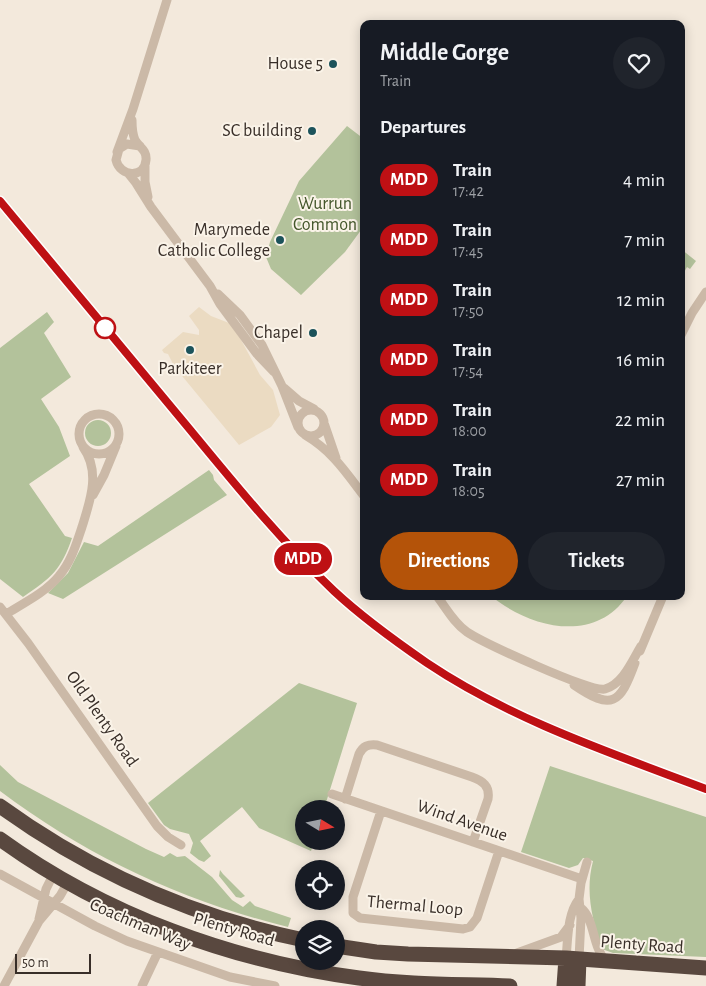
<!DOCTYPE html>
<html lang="en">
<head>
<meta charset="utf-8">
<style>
	body { margin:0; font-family:"Alegreya Sans",sans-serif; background:#20242c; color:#f1f3f6; height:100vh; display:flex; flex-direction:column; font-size:19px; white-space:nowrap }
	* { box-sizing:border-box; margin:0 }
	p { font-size:16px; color:#9ea1a6 }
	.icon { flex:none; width:28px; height:28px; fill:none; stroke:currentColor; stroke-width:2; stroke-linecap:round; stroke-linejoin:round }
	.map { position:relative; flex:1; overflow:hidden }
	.sheet { position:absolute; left:360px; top:20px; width:325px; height:580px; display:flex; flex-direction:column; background:#171b24; border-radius:10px; box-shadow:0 2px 12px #0003 }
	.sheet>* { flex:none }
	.badge { padding:0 10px; border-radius:16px; font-size:18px; line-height:32px }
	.needle { width:32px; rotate:100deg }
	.controls { position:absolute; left:295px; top:800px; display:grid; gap:10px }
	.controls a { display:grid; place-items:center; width:50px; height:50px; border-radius:50%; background:#171b24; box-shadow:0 2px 12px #0003; font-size:25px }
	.scale { position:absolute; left:15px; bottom:12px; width:76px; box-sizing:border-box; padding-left:5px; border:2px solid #382e28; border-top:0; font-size:14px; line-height:18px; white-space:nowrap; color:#382e28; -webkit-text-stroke:4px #faf3e8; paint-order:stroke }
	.map>.badge { position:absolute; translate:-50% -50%; box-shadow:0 0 0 2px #fff }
	h2 { padding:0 20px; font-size:19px; line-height:45px }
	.round { display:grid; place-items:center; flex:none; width:52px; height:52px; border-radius:26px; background:#20242c }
	.summary { display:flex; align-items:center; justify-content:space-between; height:85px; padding:0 20px }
	h1 { font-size:24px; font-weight:700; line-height:38px }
	.button { display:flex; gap:10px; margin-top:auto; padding:10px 20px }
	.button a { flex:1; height:58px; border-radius:30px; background:#b45309; color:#fff; font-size:20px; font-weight:700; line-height:58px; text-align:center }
	.button a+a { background:#20242c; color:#f1f3f6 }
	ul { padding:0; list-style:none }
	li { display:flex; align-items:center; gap:15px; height:60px; padding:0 20px }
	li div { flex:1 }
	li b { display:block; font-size:19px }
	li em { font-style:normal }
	li .badge { min-width:55px; font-weight:700; text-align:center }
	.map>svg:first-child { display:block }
</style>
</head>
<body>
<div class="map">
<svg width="706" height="986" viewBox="0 0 706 986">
	<rect width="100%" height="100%" fill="#f3e9dc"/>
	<!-- green -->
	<path fill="#b3c29b" d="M347,126L364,139V226L345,252L301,295L271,269L266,257L270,242L299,181Z
		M681,249L696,261L690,269L687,267L681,278Z
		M47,312L54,322L44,333L71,377L41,399L59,427L70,456L29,484L65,536L72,538C61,570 51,578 23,597L0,579V348Z
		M85 433a13 13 0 1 1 26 0a13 13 0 1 1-26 0Z
		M209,470L213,475L214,480L227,495L63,599L48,593L68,573L84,542L98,546Z
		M491,596H627C594,645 529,627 491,596Z
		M299,683L357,703L324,809H304V841H314L311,851L259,828L242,807L200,841L211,856L204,862L199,860L190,853L193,843L189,834L170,829L164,825L148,803Z
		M0,765L18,782L146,849L164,857L170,853L177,857L185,856L212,877L232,900L243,907L250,901L255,906L291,918L288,927C183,901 86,856 0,791Z
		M550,766L706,817V957L613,953L602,949C592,919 585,892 593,861L583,858L578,865L569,868L521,852Z
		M220,870L223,874L245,896L241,898L236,897L219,876Z"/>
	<!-- plaza -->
	<path fill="#ebdbc2" d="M199,307L211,316L229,323L240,338L260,375L273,390L280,415L271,427L239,445L178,371L176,370L168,354L164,353L162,350L183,332L199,335V330L189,316Z"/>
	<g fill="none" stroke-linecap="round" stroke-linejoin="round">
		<!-- street -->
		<path stroke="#cbb9a7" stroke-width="9" d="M132,120C132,126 132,133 135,140C139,147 147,150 146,160C144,179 120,177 116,160L119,149L127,144L140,146
			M117,152L133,109L167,0
			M145,166V182L148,197
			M128,173L136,183L151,207L210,286L220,304L257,354L274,372
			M218,294L240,315L262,345L282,386L298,427
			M681,335L692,313L706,292
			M284,388L299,401L314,409
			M298 423a13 13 0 1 1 26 0a13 13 0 1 1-26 0Z
			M79 434a20 20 0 1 1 40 0a20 20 0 1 1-40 0Z
			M324,423L336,458
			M305,435C332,451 345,471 364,496
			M93,495L104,475L116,446
			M437,596C446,608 454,623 467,632C482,642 591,693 605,689C623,684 632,661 641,646
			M0,607L28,643L157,826L168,837L181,845
			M6,614C24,603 46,592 59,576C71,562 76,545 82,527C90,501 101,472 83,447
			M640,651L663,596
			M574,685C612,711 620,704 635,663
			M332,794L582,879
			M345,799L359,754C363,746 368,744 377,745L472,777C483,781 490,786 488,799L473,842
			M381,811L353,897V913L360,918L463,929L470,927L477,918L499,851
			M0,874L95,926L127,941L230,977L275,986
			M581,908C595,919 592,947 606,961
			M39,919L46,889L54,873
			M517,953L561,937L570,925
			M566,958C568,940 567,914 579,899
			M579,959L581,918L579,899L581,883L587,862
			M4,986L39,921L60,896L68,882
			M142,986L158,952"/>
		<!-- highway -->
		<path stroke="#59483f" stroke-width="15" d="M0,806C91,872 194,917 304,940
			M0,839C105,915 232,961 359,978C409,985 460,984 510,986
			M336,946L376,952L408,954L566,958L706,968
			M564,986L566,958
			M578,986L579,959"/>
		<defs>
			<path id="rail" d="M0,201C59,272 118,344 178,415C228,476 277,537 334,591C363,618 395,641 427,663C512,720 611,753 706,789"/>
		</defs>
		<!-- rail casing -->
		<use href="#rail" stroke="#382e28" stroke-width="5"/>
		<!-- rail -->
		<use href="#rail" stroke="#faf3e8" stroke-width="3" stroke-dasharray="9" stroke-linecap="butt"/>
	</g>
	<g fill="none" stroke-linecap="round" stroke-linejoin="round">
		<defs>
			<path id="line" d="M0,201C62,276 124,351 187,426C234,483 280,540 334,591C363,618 395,641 427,663C512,720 611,753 706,789"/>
		</defs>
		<!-- line casing -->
		<use href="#line" stroke="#fff" stroke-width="11"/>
		<!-- line -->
		<use href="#line" stroke="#be1014" stroke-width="8"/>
	</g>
	<!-- markers -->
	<g fill="#1c535b" stroke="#faf3e8" stroke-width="2">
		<circle cx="333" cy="64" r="5"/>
		<circle cx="312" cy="131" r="5"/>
		<circle cx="280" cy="240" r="5"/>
		<circle cx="313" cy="333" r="5"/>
		<circle cx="190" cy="350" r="5"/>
	</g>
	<circle fill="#fff" stroke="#be1014" stroke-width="2.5" cx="105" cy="328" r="10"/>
	<g text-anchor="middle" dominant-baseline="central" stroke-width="4" stroke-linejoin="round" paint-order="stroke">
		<!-- poi labels -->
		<g font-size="18" fill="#382e28" stroke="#faf3e8" text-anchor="end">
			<text x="323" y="64">House 5</text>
			<text x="302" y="131">SC building</text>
			<text x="270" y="230">Marymede<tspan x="270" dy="21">Catholic College</tspan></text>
			<text x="303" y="333">Chapel</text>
			<text x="190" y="369" text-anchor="middle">Parkiteer</text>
		</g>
		<!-- park labels -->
		<g font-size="18" fill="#44572b" stroke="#faf3e8">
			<text x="325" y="204">Wurrun<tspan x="325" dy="21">Common</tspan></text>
		</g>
		<!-- street labels -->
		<g font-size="18" fill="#382e28" stroke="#faf3e8">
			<text transform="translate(102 719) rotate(55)">Old Plenty Road</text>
			<text transform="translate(462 821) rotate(19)">Wind Avenue</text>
			<text transform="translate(415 906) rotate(5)">Thermal Loop</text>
			<text transform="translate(140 925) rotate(23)">Coachman Way</text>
			<text transform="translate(234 930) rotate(16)">Plenty Road</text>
			<text transform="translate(642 945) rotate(4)">Plenty Road</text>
		</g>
	</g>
</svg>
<div class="controls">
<a><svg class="needle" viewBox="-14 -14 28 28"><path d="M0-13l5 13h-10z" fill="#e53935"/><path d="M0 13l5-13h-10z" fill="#9ea1a6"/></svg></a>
<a><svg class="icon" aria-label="locate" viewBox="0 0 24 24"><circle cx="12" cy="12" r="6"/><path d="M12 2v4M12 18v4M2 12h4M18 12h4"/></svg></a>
<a><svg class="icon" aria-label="layers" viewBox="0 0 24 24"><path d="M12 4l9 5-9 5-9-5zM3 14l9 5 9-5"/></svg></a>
</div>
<div class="scale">50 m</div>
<b class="badge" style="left:303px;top:559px;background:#be1014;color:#fff">MDD</b>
<section class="sheet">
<div class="summary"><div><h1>Middle Gorge</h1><p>Train</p></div><a class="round"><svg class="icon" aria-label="heart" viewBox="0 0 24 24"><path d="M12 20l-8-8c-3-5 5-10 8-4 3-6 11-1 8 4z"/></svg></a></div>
<h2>Departures</h2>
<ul>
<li><span class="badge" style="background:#be1014;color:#fff">MDD</span><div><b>Train</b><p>17:42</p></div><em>4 min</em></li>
<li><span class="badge" style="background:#be1014;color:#fff">MDD</span><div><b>Train</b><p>17:45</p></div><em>7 min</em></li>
<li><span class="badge" style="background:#be1014;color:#fff">MDD</span><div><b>Train</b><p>17:50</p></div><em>12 min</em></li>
<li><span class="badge" style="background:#be1014;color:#fff">MDD</span><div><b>Train</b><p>17:54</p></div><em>16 min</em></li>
<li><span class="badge" style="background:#be1014;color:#fff">MDD</span><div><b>Train</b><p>18:00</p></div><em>22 min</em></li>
<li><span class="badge" style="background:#be1014;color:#fff">MDD</span><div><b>Train</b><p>18:05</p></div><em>27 min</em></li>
</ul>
<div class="button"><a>Directions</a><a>Tickets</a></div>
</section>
</div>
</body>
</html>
